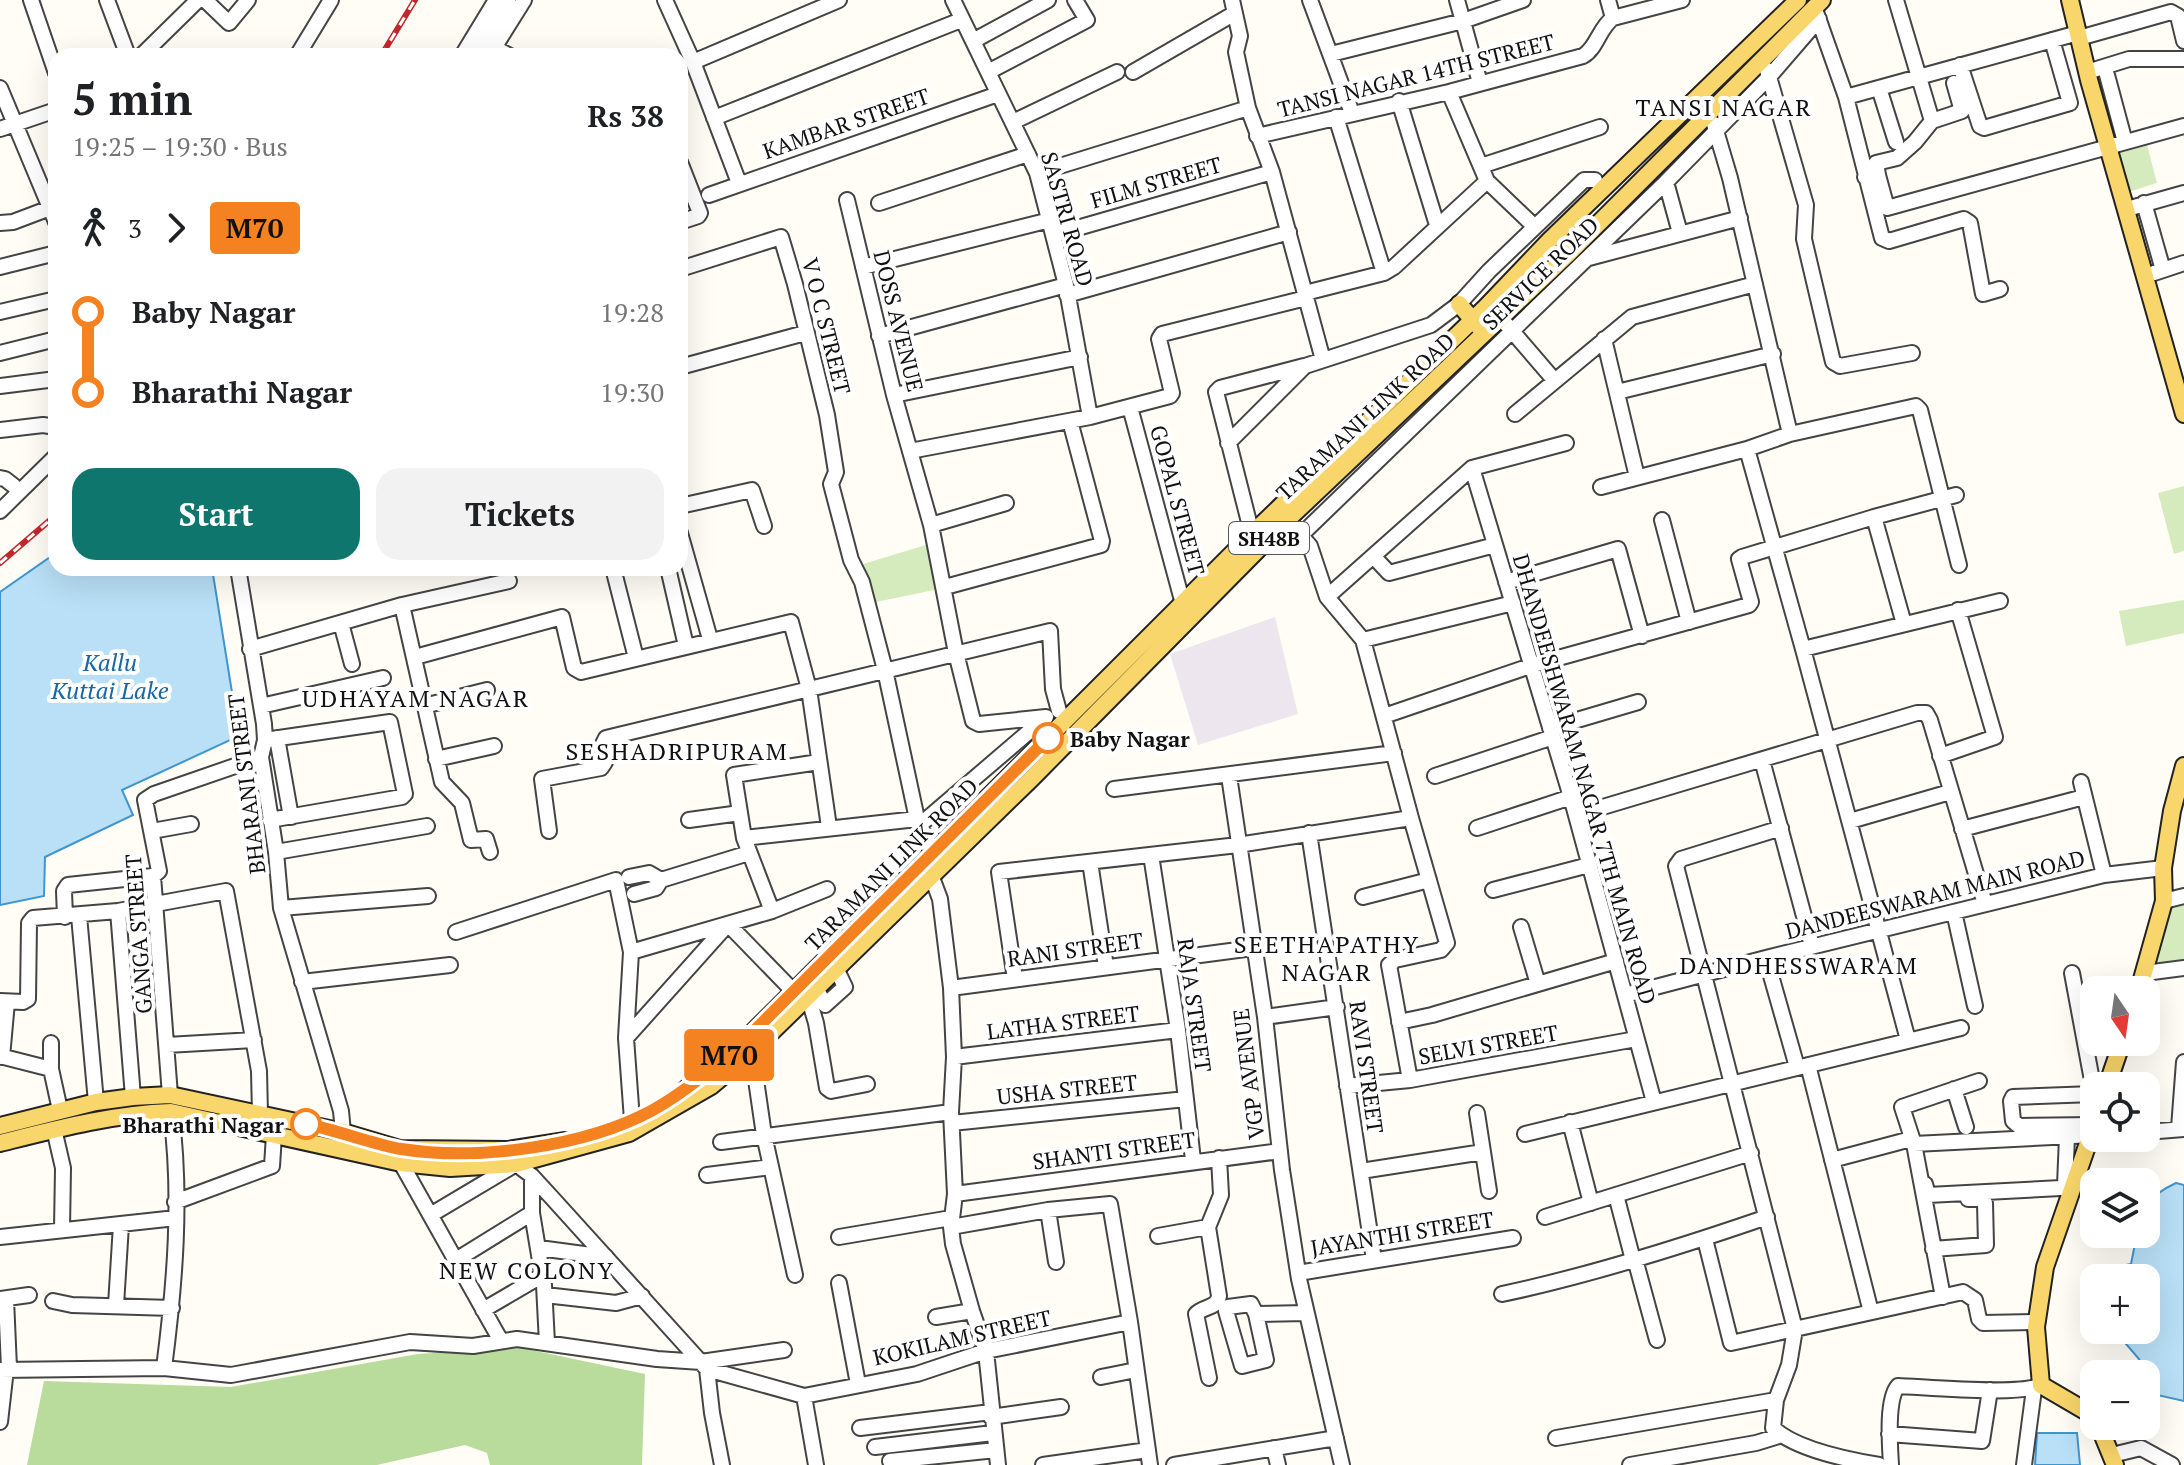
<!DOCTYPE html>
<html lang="en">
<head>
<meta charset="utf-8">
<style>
	body { margin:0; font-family:"PT Serif",serif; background:#f2f2f2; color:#202124; height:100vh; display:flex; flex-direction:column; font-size:30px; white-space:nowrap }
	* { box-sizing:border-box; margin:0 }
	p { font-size:26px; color:#757577 }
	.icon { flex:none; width:44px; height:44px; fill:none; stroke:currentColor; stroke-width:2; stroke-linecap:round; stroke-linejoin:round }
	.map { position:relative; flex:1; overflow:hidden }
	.details { position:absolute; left:48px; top:48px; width:640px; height:528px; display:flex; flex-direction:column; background:#fff; border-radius:24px; box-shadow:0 8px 32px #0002 }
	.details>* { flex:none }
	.badge { padding:0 16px; border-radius:6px; font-size:28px; line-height:52px }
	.needle { width:52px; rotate:167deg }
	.fabs { position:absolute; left:2080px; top:976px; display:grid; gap:16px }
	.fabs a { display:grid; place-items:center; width:80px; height:80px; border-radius:16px; background:#fff; box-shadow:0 8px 32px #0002; font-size:40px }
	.map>.badge { position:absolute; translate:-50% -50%; box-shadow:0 0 0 4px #fff }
	.legs { display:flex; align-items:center; gap:12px; height:88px; padding:0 24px; font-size:26px }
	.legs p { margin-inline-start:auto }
	.headline { display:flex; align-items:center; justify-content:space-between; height:136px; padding:0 24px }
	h1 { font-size:44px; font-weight:600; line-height:60px }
	.cta { display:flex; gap:16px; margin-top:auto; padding:16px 24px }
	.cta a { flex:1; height:92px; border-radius:24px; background:#0f766e; color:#fff; font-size:32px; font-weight:600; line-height:92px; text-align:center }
	.cta a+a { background:#f2f2f2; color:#202124 }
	ul { padding:0 24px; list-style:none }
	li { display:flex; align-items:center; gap:28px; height:80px; font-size:30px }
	li i { display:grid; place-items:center; width:12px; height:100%; margin:0 10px; background:currentColor }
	li i::after { content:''; width:20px; height:20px; margin:-10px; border:6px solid; border-radius:50%; background:#fff }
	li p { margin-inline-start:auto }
	li:first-child i { background:linear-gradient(#0000 50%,currentColor 0) }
	li:last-child i { background:linear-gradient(currentColor 50%,#0000 0) }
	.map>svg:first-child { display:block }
</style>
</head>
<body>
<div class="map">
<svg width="2184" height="1465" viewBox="0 0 2184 1465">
	<rect width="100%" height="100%" fill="#fffdf5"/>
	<!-- industrial -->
	<path fill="#eee6ef" d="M1275,617L1298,714L1198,745L1170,654Z"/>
	<!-- green -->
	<path fill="#d5ebbd" d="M2147,145L2157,183L2125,193L2114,155Z
		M2184,486V551L2174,554L2158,493Z
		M929,544L939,589L876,602L863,564Z
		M2184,600V633L2126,646L2119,611Z
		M2184,901V962L2150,968L2166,905Z"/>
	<!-- forest -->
	<path fill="#b9dc9c" d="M517,1347L645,1374L642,1465H490L487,1453L465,1445L377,1465H27L44,1381L231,1387L418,1354Z"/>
	<!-- water -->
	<path fill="#b9e0f7" stroke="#3f96cf" stroke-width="2" d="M56,553V568H212L239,736L122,790L133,815L45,857L44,896L0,905V592Z
		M2176,1183L2184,1185V1401L2157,1395L2139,1359L2114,1330H2146V1278H2098L2100,1270L2131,1264L2137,1234H2146C2146,1204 2148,1196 2176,1183Z
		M2037,1433H2077L2080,1465H2035Z"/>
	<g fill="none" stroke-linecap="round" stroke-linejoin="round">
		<defs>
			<path id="minor" d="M31,0L56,73
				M107,0L128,56
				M205,0L229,23L248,0
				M665,0L693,62L739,183
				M953,0L1037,173L1066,285L1090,417
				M1232,0L1240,36L1236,52L1248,108L1272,172L1323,360
				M1310,0L1352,113
				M1457,0L1480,83
				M1608,0L1613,18
				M1816,12L1846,97L1882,238L1889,241L1964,219L1970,223L1983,294L2000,289
				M2079,38L2171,12L2178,16L2184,41
				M973,41L1048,0
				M487,44L510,56
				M1331,54L1463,21L1523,0
				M141,56L198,0
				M297,56L331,0
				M462,56L496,0
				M474,56L508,0
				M489,56L524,0
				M693,62L839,0
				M1960,65L1980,126L1984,128L2070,103L2052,40
				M1767,70L1806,205L1804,239L1833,362L1840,366L1912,353
				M988,72L1087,20L1075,0
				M1133,72L1235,13
				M2087,72L2129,59H2184
				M2107,75L2125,142
				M0,88L56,222
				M1879,88L1896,142
				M1449,92L1487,181L1535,227
				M1846,97L2078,33
				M1399,101L1437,225
				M1336,117L1384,273
				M714,118L961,20
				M1932,121L1962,111L1954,83
				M1013,122L1117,72
				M1714,124L1730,178L1790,434
				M0,129L56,110
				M1257,136L1449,92L1583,56C1597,48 1599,28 1613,18L1682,0
				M680,162L700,213L698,216L680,222
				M1481,166L1600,127
				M1037,173L1248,108
				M1878,175L1876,163L1897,158L1915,142L1932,121L1896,0
				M1865,177L1878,175L1887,208L2184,126
				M1666,182L1680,233
				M709,195L998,94
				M847,200L894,395L931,525L956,653L973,721L979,724L1046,717
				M879,203L1028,154
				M2144,203L2163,270
				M2127,209L2184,193
				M0,223L13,222L50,208
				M1053,235L1272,172
				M1589,258L1740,218
				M0,267L56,253
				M863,267L1050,220
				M680,269L781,237L795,284L827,415L836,472L831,484L851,560L862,582L885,670L917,819L933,853
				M2154,273L2184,263
				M1305,293L1384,273L1394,267L1487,181
				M1067,295L1289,232
				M0,312L56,299
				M1506,324L1555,381
				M879,336L1066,285
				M1604,339L1637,477
				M0,353L56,339
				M680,367L805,333
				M0,386L56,379
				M1617,392L1773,354
				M894,395L1080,357
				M1130,407L1183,604
				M1515,414L1632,317L1755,284
				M0,430L43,425L56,427
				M1228,443L1305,366L1431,325L1459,304L1489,271L1584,180H1595
				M1747,449L1803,649L1908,1040
				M910,451L1090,417L1170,396L1172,393L1159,339L1162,334L1306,298
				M1472,468L1571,797L1654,1102
				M0,478L5,479L14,486
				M1601,487L1747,449L1790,434L1916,406L1920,410L1959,565
				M680,506L752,490L764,526
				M0,511L56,456
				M1874,517L1904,624
				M1662,520L1689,622
				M931,525L1006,503
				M1295,529L1310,546L1327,597L1363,640L1411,818L1447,943L1441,950L1395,960L1389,965L1410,1080
				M680,533L710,639
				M1252,534L1216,392L1220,388L1304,366
				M1301,535L1666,182L1769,77L1819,19
				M1374,557L1389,573L1495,545
				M238,568L264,724L265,740L261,757L276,852L281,908L341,1111L343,1132
				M613,568L636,658
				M668,568L686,646
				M1506,582L1618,549L1642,636
				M945,587L1101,545L1102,541L1070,421
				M1327,597L1472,468L1566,443
				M402,605L442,782L462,803L471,840L486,839L490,852
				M341,623L352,664
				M1363,640L1513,603
				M250,649L402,605L509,581
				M1803,649L2000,601
				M415,657L562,617L574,668L581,672L791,622L809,689L829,827
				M261,706L383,678
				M424,706L487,690
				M1384,716L1533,665L1749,605L1751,602L1739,559L1742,557L1874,517L1956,495
				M1550,728L1638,702
				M277,738L291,817
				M265,740L390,722L405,794L402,797L270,820
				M1940,756L1995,737L1958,610
				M436,759L494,746
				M1762,760L1812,946
				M1229,776L1265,1017L1282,1170L1299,1279L1342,1465
				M1435,776L1553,737
				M2081,782L2104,875
				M1114,789L1394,753
				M1576,815L1917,713H1926L1930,720L1985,904
				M689,820L740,813
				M1850,821L1950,792
				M921,824L1045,718
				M1477,828L1571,797
				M1781,828L1681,859L1676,866L1795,1329L1789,1365L1776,1400L1773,1428C1795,1449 1849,1460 1879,1465
				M1962,829L2084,797
				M152,831L191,824
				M549,831L542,779L601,768L605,762L602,746L606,738L1050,631L1053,689L1059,711
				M1309,833L1374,1260
				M744,838L917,819
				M276,852L427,826
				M1151,855L1178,1030L1193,1160
				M1090,862L1106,967
				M931,875L940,899L951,988L954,1057L951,1112L955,1194L951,1227L953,1244L972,1311L986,1351L998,1465
				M629,877L649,873L661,880
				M1493,890L1589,865
				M634,894L656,888L661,880L749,853
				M1363,897L1429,880
				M2164,901L2184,896
				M281,908L428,896
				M118,911L133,1097
				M772,911L744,838L734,775L819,762
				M1954,912L1975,1006
				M79,916L96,1102
				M65,917L64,891L68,885L153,876
				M1521,927L1538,984
				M456,932L616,880L631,952
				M1766,958L1797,1067
				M2072,973L2091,1075L2094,1082L2100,1086
				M2145,973L2184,968
				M1015,979L999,872L1238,845L1411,818
				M302,982L450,965
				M816,988L825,1005L845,987L836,968
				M951,988L1253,948
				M1625,995L1766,958L2104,875L2163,868
				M808,996L816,1023L827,1088L831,1091L867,1084
				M0,1001L23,1002L28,999L29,923L33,918L118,911L226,891L259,1071L260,1114
				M1265,1017L1337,1007
				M1399,1022L1432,1015L1616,961
				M626,1038L728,924L794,992
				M51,1043V1069L60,1110
				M167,1045L254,1040
				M748,1055L755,1073L764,1135L795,1275
				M0,1056L51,1069
				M2,1057L7,1002
				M954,1057L1178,1030
				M1808,1065L1871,1312
				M1347,1086L1410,1080L1636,1039
				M1954,1089L1966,1127
				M2094,1094L2013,1097L2011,1101L2013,1121L2019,1126L2094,1125
				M170,1095L153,876L159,871L145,800L154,794L261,757
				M1477,1113L1489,1191
				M632,1120L626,1038L631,952L772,911L827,889
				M1570,1122L1591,1203
				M952,1123L1186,1099
				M2179,1128L2184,1062
				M54,1129L63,1168L62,1229
				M2146,1132L2184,1129
				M1525,1134L1961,1028
				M721,1142L951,1112
				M1914,1144L2094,1135
				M1832,1160L1911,1139
				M401,1163L501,1341
				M1361,1171L1483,1152
				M707,1175L771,1167
				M532,1176V1213L544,1285L547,1343
				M1925,1184L1928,1195L2061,1188L2065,1185L2067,1137
				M955,1194L1280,1151
				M1616,1195L1633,1260
				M175,1202L272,1166L274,1135
				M1048,1210L1056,1262
				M432,1214L516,1164L532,1176L554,1200L707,1369L804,1396L917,1374L986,1351L1130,1322
				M1545,1217L1751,1153
				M951,1227L1048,1210L1110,1204L1130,1322L1150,1465
				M1158,1236L1208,1227
				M0,1237L176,1218
				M839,1237L951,1218
				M1705,1239L1731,1343L1963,1292L1975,1300L1979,1319L1983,1323L2037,1322
				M539,1248L606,1257
				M1933,1249L1986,1245L1985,1203L1982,1199H1968
				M1635,1259L1657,1340
				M456,1260L532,1213
				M1298,1273L1513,1238
				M839,1283L858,1384
				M1502,1294C1592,1275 1680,1247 1767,1217
				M545,1295L616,1303L642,1296
				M1943,1297L1914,1144L1902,1107L1979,1081
				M0,1299L29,1295
				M6,1299L9,1368
				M53,1301L72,1305L172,1308
				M116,1305L121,1225
				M483,1310L543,1275
				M1256,1314L1266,1360L1242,1366L1226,1311L1228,1307L1251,1304L1256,1314L1306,1313
				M936,1317L972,1311
				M164,1368C175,1283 182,1197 171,1112
				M707,1369L712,1413L722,1465
				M0,1370L164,1368L231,1375L410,1342L473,1346L517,1339L657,1359L701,1362L784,1350
				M1101,1377L1136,1370
				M1209,1378L1196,1314C1203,1306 1217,1309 1219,1296L1208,1227L1221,1195L1219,1158
				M804,1396L816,1465
				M991,1417L1061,1407
				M0,1422L6,1369
				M860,1428L991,1412
				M1889,1434L1982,1441L1990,1390
				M1556,1438L1776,1400
				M875,1447L993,1433
				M1274,1448L1278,1465
				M2112,1455L2141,1448L2172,1465
				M890,1461L996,1450
				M1043,1465L1148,1450
				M1174,1465L1336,1438
				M1630,1465L1756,1443L1782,1435
				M1891,1465C1890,1446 1886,1400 1898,1386C1926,1387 2021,1396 2041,1385
				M2024,1465L2034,1389"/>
			<path id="major" d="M2070,0L2089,80L2184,414
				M1459,304L1478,326
				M2139,990L2164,901L2163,868L2172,811L2184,766
				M2107,1086L2122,1042
				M687,1088L741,1044L1252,534L1486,307L1549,241L1798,0
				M0,1126L96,1102L133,1097L170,1095L343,1132L400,1149L508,1150L564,1141
				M2094,1126L2045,1267L2036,1327L2041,1385L2094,1416
				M0,1143C56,1129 112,1114 171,1112L401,1163L450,1168L516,1164L629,1133L711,1086L748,1055L1032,778L1287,520L1567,255L1822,0
				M2099,1426L2115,1465"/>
		</defs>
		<!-- minor casing -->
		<use href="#minor" stroke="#444" stroke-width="18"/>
		<!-- major casing -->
		<use href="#major" stroke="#222" stroke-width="20"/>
		<!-- minor -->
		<use href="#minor" stroke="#fff" stroke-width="14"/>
		<!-- major -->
		<use href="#major" stroke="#f9d66b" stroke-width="16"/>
		<defs>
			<path id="rail" d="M381,56L415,0
				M0,563L56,515"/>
		</defs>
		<!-- rail casing -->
		<use href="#rail" stroke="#c4262e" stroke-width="6"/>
		<!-- rail -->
		<use href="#rail" stroke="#fff" stroke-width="3" stroke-dasharray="9" stroke-linecap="butt"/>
	</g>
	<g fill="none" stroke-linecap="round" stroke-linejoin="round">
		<defs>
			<path id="line-1" d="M306,1124C337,1130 372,1144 401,1149C477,1161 585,1147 653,1110C685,1092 713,1068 741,1044L1048,738"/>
		</defs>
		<!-- line-1 casing -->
		<use href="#line-1" stroke="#fff" stroke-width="18"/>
		<!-- line-1 -->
		<use href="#line-1" stroke="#f58220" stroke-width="12"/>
	</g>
	<!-- markers -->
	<g fill="#fff" stroke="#f58220" stroke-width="4">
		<circle cx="1048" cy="738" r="14"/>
		<circle cx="306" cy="1124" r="14"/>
	</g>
	<g text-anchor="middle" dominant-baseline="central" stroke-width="8" stroke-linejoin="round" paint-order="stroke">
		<!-- shield labels -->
		<rect fill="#fff" stroke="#585858" stroke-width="2" x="1229" y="522" width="80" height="32" rx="6"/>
		<g font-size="20" font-weight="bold" fill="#111">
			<text x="1269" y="538">SH48B</text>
		</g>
		<!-- street labels -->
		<g font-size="22" fill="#111" stroke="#fff">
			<text transform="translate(1416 75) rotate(-14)">TANSI NAGAR 14TH STREET</text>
			<text transform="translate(846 123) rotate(-19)">KAMBAR STREET</text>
			<text transform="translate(1156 182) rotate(-16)">FILM STREET</text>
			<text transform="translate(1068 219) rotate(74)">SASTRI ROAD</text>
			<text transform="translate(1540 273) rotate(-44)">SERVICE ROAD</text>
			<text transform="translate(899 321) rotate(76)">DOSS AVENUE</text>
			<text transform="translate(827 326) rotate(76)">V O C STREET</text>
			<text transform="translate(1365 416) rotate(-43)">TARAMANI LINK ROAD</text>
			<text transform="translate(1178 500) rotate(75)">GOPAL STREET</text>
			<text transform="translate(1585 779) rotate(74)">DHANDEESHWARAM NAGAR 7TH MAIN ROAD</text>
			<text transform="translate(246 784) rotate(-97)">BHARANI STREET</text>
			<text transform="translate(891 864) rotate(-45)">TARAMANI LINK ROAD</text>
			<text transform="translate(1935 894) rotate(-14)">DANDEESWARAM MAIN ROAD</text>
			<text transform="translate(138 934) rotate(-94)">GANGA STREET</text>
			<text transform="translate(1075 949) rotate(-8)">RANI STREET</text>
			<text transform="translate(1195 1005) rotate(82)">RAJA STREET</text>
			<text transform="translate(1063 1022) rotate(-7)">LATHA STREET</text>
			<text transform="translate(1488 1044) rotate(-10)">SELVI STREET</text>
			<text transform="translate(1367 1067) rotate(82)">RAVI STREET</text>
			<text transform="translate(1248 1074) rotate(-97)">VGP AVENUE</text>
			<text transform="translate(1067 1089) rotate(-6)">USHA STREET</text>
			<text transform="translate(1114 1150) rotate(-8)">SHANTI STREET</text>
			<text transform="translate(1402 1233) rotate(-9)">JAYANTHI STREET</text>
			<text transform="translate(962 1337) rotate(-13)">KOKILAM STREET</text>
		</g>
		<!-- stop labels -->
		<g font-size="22" font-weight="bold" fill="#111" stroke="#fff" text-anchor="start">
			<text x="1070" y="738">Baby Nagar</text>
			<text x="284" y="1124" text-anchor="end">Bharathi Nagar</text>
		</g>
		<!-- neighbourhood labels -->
		<g font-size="24" letter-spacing="2" fill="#111" stroke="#fff">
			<text x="1724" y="107">TANSI NAGAR</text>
			<text x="416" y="698">UDHAYAM NAGAR</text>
			<text x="677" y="751">SESHADRIPURAM</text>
			<text x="1327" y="944">SEETHAPATHY<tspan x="1327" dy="28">NAGAR</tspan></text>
			<text x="1799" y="965">DANDHESSWARAM</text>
			<text x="527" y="1270">NEW COLONY</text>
		</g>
		<!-- water labels -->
		<g font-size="24" font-style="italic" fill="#1768a6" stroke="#fff">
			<text x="110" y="662">Kallu<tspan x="110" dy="28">Kuttai Lake</tspan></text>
		</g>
	</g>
</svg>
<div class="fabs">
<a><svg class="needle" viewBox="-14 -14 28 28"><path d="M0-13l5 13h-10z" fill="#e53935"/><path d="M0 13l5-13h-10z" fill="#757577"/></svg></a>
<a><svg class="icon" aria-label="locate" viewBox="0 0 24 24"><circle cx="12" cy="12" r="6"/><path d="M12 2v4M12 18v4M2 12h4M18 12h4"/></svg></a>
<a><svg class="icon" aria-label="layers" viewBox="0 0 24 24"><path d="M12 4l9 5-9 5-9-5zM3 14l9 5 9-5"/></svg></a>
<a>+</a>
<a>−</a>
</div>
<b class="badge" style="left:729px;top:1055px;background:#f58220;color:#111">M70</b>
<section class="details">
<div class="headline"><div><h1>5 min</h1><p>19:25 – 19:30 · Bus</p></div><b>Rs 38</b></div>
<div class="legs"><svg class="icon" aria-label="walk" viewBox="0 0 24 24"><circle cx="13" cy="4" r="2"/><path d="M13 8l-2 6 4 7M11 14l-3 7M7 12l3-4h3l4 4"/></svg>3<svg class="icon" aria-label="forward" viewBox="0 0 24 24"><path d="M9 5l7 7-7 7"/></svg><b class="badge" style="background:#f58220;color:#111">M70</b></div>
<ul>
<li><i style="color:#f58220"></i><b>Baby Nagar</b><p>19:28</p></li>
<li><i style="color:#f58220"></i><b>Bharathi Nagar</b><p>19:30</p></li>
</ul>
<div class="cta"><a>Start</a><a>Tickets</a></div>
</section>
</div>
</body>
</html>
